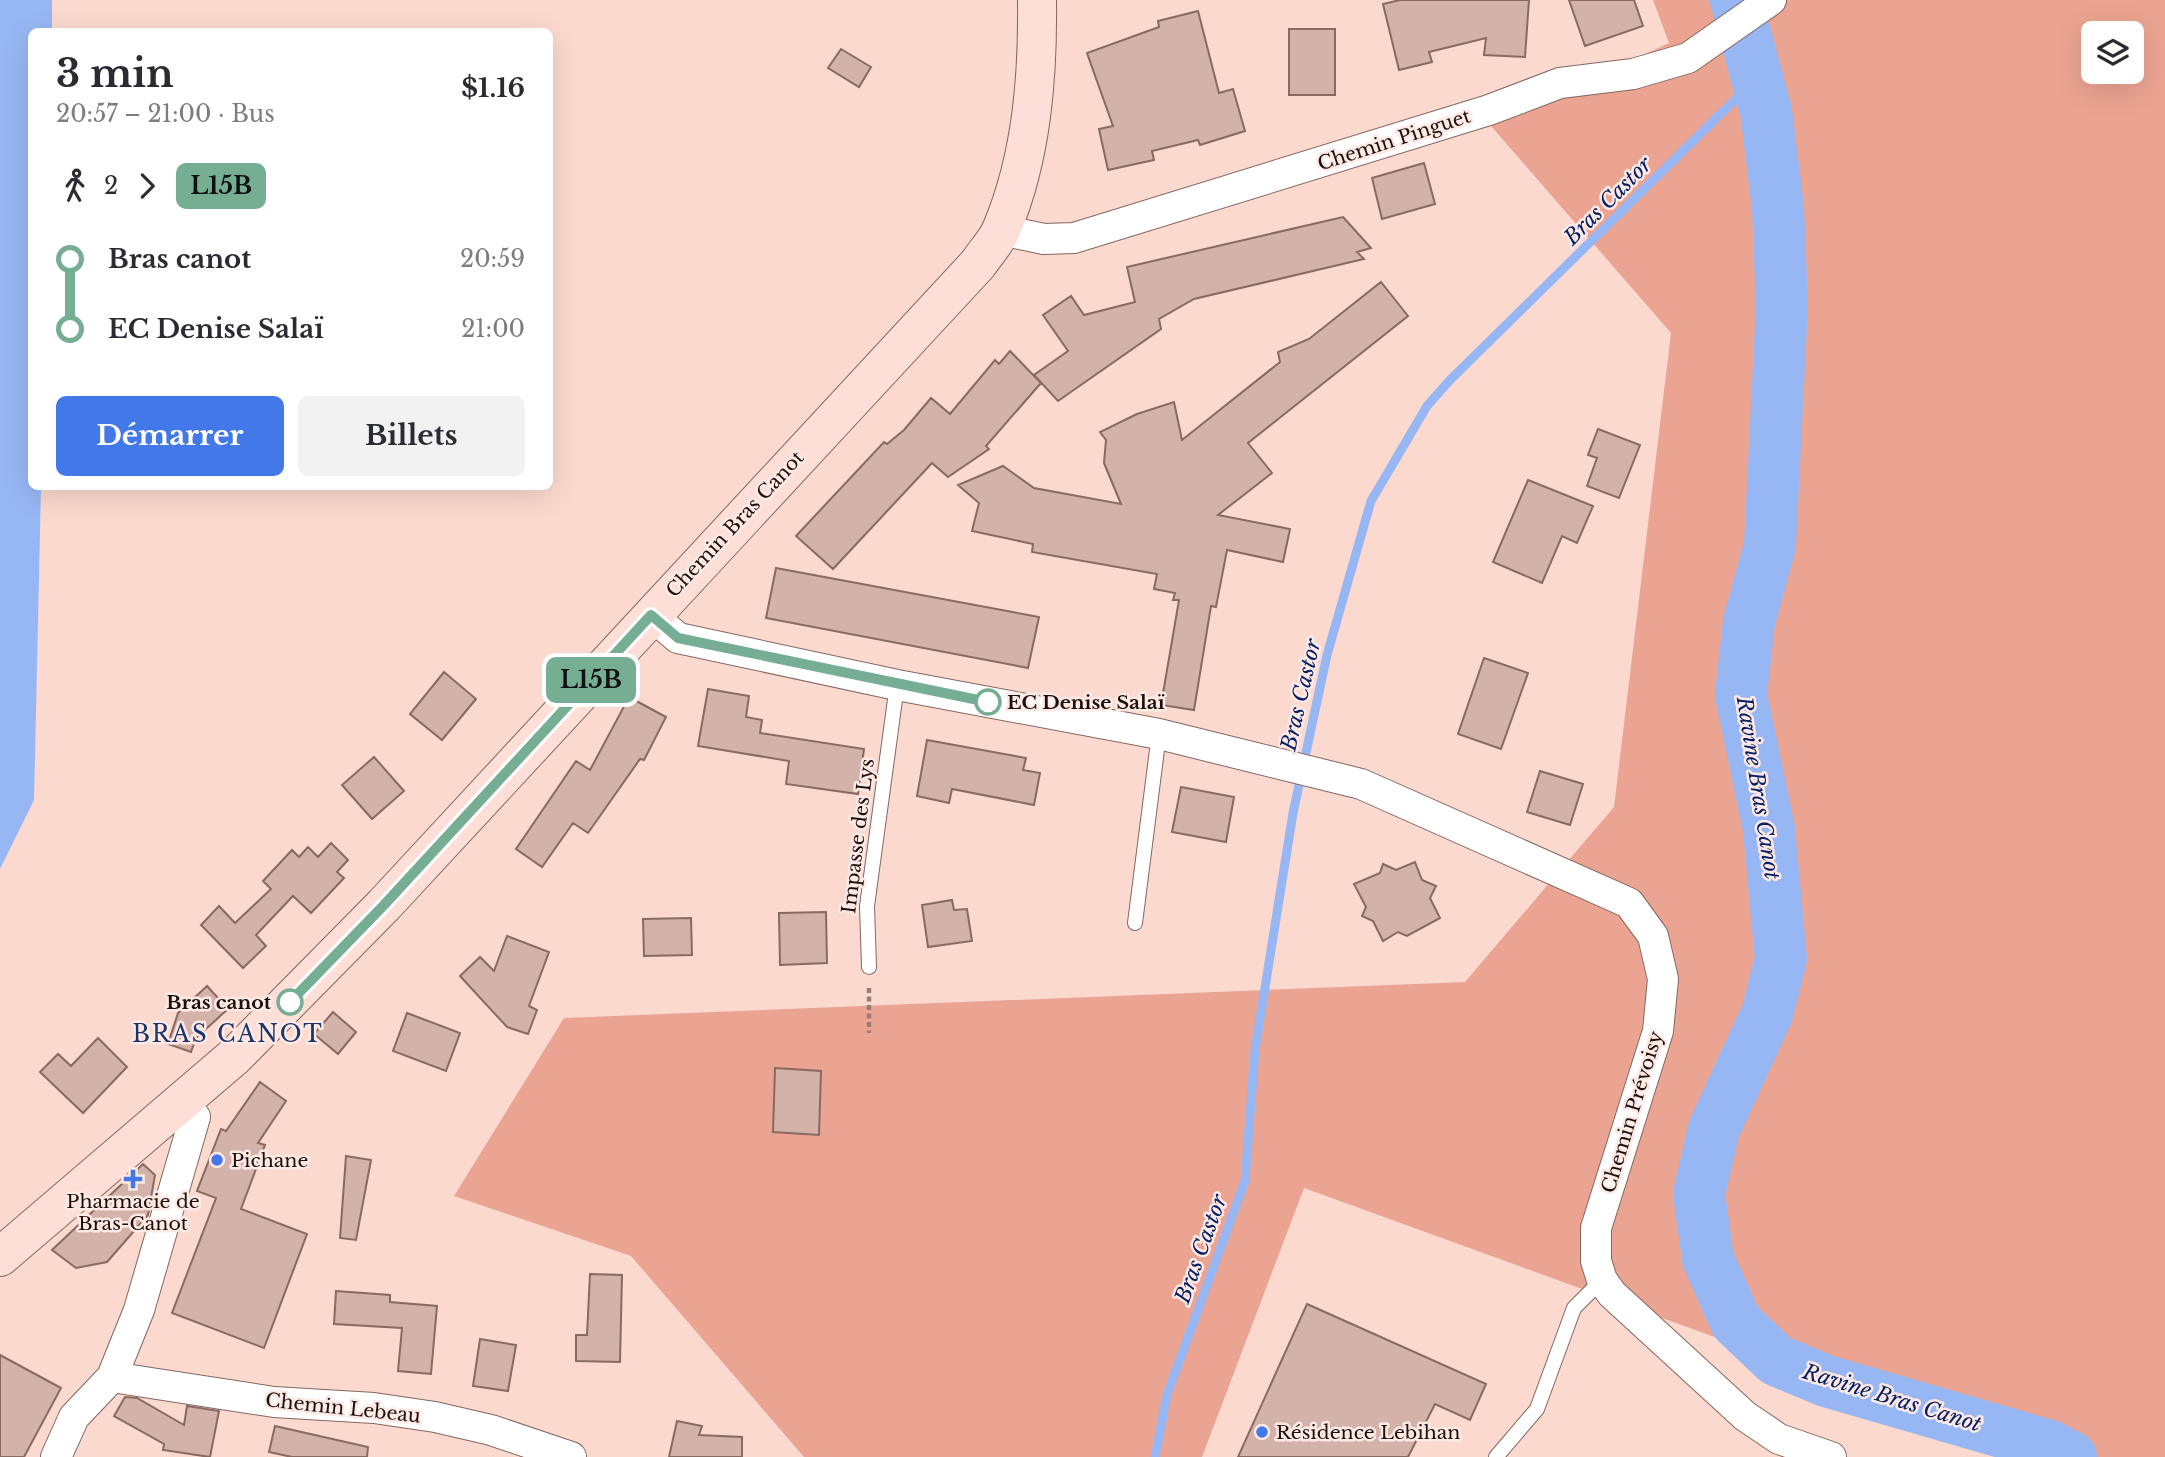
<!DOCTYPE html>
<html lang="fr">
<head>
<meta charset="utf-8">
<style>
	body { margin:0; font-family:"Libre Baskerville",serif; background:#f2f2f3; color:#2b2b33; height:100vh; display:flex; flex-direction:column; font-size:26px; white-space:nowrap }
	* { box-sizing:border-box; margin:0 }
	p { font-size:23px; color:#7c7c81 }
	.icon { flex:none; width:38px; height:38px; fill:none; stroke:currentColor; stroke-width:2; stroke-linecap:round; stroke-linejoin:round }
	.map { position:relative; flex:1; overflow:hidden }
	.panel { position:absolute; left:28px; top:28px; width:525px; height:462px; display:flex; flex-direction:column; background:#fff; border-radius:10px; box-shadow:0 7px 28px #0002 }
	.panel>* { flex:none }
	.badge { padding:0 14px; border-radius:10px; font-size:24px; line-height:46px }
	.buttons { position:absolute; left:2081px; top:21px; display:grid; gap:14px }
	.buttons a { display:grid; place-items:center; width:63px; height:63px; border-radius:10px; background:#fff; box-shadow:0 7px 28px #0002; font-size:35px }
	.map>.badge { position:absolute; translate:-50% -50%; box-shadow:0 0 0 4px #fff }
	.legs { display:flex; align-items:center; gap:10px; height:77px; padding:0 28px; font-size:23px }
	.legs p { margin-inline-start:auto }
	.headline { display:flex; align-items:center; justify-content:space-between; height:119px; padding:0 28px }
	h1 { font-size:38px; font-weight:700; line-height:52px }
	.button { display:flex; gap:14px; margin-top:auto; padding:14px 28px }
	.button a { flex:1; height:80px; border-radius:10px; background:#4378e8; color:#fff; font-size:28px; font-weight:700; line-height:80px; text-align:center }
	.button a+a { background:#f2f2f3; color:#2b2b33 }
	ul { padding:0 28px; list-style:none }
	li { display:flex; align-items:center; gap:24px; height:70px; font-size:26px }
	li i { display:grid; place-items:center; width:10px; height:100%; margin:0 9px; background:currentColor }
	li i::after { content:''; width:18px; height:18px; margin:-9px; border:5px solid; border-radius:50%; background:#fff }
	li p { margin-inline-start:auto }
	li:first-child i { background:linear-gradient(#0000 50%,currentColor 0) }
	li:last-child i { background:linear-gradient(currentColor 50%,#0000 0) }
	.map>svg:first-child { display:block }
</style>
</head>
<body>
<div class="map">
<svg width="2165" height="1457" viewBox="0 0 2165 1457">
	<rect width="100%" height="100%" fill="#fbd9cf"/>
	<!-- green -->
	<path fill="#eba491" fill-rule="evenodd" d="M1653,0H2165V1457H2022L1976,1432L1304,1188L1202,1457H804L631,1256L454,1196L564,1018L1465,982L1614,807L1671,333L1491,126L1669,43ZM2093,33H2132V72H2093Z"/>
	<!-- water -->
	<path fill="#97b7f4" d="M0,0H52V31L32,32V486L41,487L34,800L0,869Z"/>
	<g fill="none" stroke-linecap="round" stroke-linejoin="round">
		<!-- stream -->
		<path stroke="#97b7f4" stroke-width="9" d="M1155,1457L1167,1395L1245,1181L1255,1050L1293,813L1327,655L1371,501L1427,406L1450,380L1756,79"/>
		<!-- river -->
		<path stroke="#97b7f4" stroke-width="52" d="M1736,0L1766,111L1778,207L1782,305L1770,546L1749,622L1741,695L1769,829L1781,959L1767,1014L1714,1129L1699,1194L1708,1259L1736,1322L1776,1360L1826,1381L2050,1446L2071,1457"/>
	</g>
	<!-- building -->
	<path fill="#d3b2a9" stroke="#886a62" stroke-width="2" d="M1400,0H1529L1525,57L1484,55L1486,38L1429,52L1432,62L1399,70L1383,4Z
		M1569,0H1634L1643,26L1585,46Z
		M1198,11L1219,93L1233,89L1245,131L1200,145L1198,140L1152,151L1154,160L1108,170L1099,129L1113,126L1087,53L1159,27L1158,21Z
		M1289,29H1335V95H1289Z
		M841,49L871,67L859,87L828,68Z
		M1424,163L1435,204L1382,219L1372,178Z
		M1343,217L1371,248L1357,252L1364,259L1194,299L1159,319L1161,329L1058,401L1034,375L1068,351L1043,315L1071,296L1084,315L1135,302L1127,267Z
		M1381,282L1408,316L1248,443L1272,473L1218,515L1290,529L1283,562L1227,550L1216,607L1211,606L1194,710L1161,705L1179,600H1173L1175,593L1154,589L1157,574L1032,552L1033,544L972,531L979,503L958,485L1003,466L1034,488L1121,504L1104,463L1106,440L1100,432L1137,414L1174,402L1182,440L1280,362L1278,352L1309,339Z
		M1010,351L1041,383L986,446L989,449L948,477L932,463L833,569L796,536L884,442L887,444L904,430L931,398L950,414L995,360L999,364Z
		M1598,429L1640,445L1619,498L1587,486L1597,458L1588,455Z
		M1528,480L1593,506L1577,543L1562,536L1542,583L1493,562Z
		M776,568L1039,617L1028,668L766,618Z
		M1484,658L1528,673L1501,749L1458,734Z
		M444,672L476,699L442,740L410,714Z
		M708,689L749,696L746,717L762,720L760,733L864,749L858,794L786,784L789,761L698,746Z
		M629,697L666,717L644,760L640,759L588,833L573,823L542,867L516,849L576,761L590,770Z
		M927,740L1026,758L1023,770L1040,773L1034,805L952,789L949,803L917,796Z
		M374,757L404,791L372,819L342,785Z
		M1540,771L1583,784L1570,825L1527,812Z
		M1181,787L1234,797L1226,842L1172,832Z
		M331,843L348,860L337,872L344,878L311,913L293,896L256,935L266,946L243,968L201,925L219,906L235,923L271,889L263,881L292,850L299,857L308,847L318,857Z
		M1415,862L1422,880L1436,886L1430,898L1440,918L1407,936L1398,932L1383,941L1373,921L1362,916L1366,907L1354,884L1380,873L1383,864L1396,870Z
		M952,900L954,910L967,909L972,941L928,947L922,905Z
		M826,912L827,963L780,965L779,913Z
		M691,918L692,955L644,956L643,919Z
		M507,936L549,952L529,1006L537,1010L528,1034L507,1027L460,976L480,957L494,971Z
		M207,986L228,1009L196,1038L191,1052L168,1044L178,1013Z
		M333,1012L356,1032L338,1054L314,1034Z
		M407,1013L460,1033L446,1071L393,1051Z
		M98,1038L127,1067L83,1113L40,1072L58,1054L71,1066Z
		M775,1068L821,1071L819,1135L773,1132Z
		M260,1082L286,1101L258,1143L265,1145L241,1209L307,1234L264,1348L172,1313L216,1198L197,1191L221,1129L226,1131Z
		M346,1156L371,1160L356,1240L340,1238Z
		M143,1164L155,1175L148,1215L107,1262L76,1268L52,1250Z
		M590,1274L622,1275L620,1362L576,1361V1335H587Z
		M336,1291L390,1295V1302L437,1306L431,1374L398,1371L402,1328L334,1324Z
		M1307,1304L1486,1384L1470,1420L1435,1404L1408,1457H1238Z
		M480,1339L516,1345L508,1391L473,1386Z
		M0,1355L61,1388L24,1457H0Z
		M125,1397L137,1398L184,1425L187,1406L219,1411L210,1457L163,1450L164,1444L114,1416Z
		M677,1421L702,1426L699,1435L742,1437V1457H669Z
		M275,1426L368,1447L367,1457H292L269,1452Z"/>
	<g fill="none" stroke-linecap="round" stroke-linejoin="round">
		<defs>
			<path id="lane" d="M1135,923L1159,734
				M869,967L867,906L897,685
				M1496,1457L1537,1409L1574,1308L1602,1280"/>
			<path id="street" d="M1001,230L1044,239L1074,238L1489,110L1560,83L1633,74L1688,58L1771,0
				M651,615L678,638L897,685L1159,734L1361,784L1629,903L1653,936L1663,979L1658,1031L1596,1228V1261L1602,1280L1612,1294L1745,1416L1779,1439L1831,1457
				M112,1377L274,1402L374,1408L435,1417L491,1430L571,1457
				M56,1457L74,1417L112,1377L139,1310L195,1117L182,1101"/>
			<path id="secondary" d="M0,1257L235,1056L384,905L978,264C986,252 997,241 1002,228C1032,156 1038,76 1037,0"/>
		</defs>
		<!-- lane casing -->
		<use href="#lane" stroke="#84675e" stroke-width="16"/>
		<!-- street casing -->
		<use href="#street" stroke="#84675e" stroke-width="32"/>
		<!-- secondary casing -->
		<use href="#secondary" stroke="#84675e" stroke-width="40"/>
		<!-- path -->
		<path stroke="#977f79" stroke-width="4.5" stroke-dasharray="5 3.5" stroke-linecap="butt" d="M869,988V1033"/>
		<!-- lane -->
		<use href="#lane" stroke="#fff" stroke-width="14"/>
		<!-- street -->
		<use href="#street" stroke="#fff" stroke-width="30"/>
		<!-- secondary -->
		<use href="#secondary" stroke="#fddfd7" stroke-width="38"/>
	</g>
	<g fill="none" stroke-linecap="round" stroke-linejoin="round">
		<defs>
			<path id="line-1" d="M290,1002L384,905L651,615L678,638L988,702"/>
		</defs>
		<!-- line-1 casing -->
		<use href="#line-1" stroke="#fff" stroke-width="16"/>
		<!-- line-1 -->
		<use href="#line-1" stroke="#76ae93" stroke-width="10"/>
	</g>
	<!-- markers -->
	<g fill="#fff" stroke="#76ae93" stroke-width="3.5">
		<circle cx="988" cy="702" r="12"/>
		<circle cx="290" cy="1002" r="12"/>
	</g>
	<g fill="#4378e8" stroke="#fee9e4" stroke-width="2.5">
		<circle cx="217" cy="1160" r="7"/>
		<path d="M129.5 1168.5h7v7h7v7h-7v7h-7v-7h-7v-7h7z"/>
		<circle cx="1262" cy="1432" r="7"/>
	</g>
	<g text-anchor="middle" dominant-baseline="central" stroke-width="5" stroke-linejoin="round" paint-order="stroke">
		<!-- street labels -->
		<g font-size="19" fill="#1b100d" stroke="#fee9e4">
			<text transform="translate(1394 140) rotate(-18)">Chemin Pinguet</text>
			<text transform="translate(735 524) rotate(-47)">Chemin Bras Canot</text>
			<text transform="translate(858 836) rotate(-83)">Impasse des Lys</text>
			<text transform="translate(1632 1112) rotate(-73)">Chemin Prévoisy</text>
			<text transform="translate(343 1408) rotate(6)">Chemin Lebeau</text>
		</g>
		<!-- stop labels -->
		<g font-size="19" font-weight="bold" fill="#1b100d" stroke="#fee9e4" text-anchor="start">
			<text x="1007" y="702">EC Denise Salaï</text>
			<text x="271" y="1002" text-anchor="end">Bras canot</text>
		</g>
		<!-- poi labels -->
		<g font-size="19" fill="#1b100d" stroke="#fee9e4" text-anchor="start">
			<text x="231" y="1160">Pichane</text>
			<text x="133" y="1201" text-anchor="middle">Pharmacie de<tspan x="133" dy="22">Bras-Canot</tspan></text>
			<text x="1276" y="1432">Résidence Lebihan</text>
		</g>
		<!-- water labels -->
		<g font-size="21" font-style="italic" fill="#052165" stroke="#fee9e4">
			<text transform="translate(1608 201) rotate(-45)">Bras Castor</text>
			<text transform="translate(1301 695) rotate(-77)">Bras Castor</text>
			<text transform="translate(1758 788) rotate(81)">Ravine Bras Canot</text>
			<text transform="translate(1201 1249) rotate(-70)">Bras Castor</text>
			<text transform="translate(1892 1398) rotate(17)">Ravine Bras Canot</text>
		</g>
		<!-- quarter labels -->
		<g font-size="23" letter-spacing="2" fill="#1b346a" stroke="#fee9e4">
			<text x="228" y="1034">BRAS CANOT</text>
		</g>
	</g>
</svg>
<div class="buttons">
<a><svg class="icon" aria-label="layers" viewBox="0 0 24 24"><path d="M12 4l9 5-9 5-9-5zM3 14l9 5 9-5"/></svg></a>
</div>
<b class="badge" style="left:591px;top:680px;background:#76ae93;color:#111">L15B</b>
<section class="panel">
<div class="headline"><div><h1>3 min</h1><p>20:57 – 21:00 · Bus</p></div><b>$1.16</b></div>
<div class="legs"><svg class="icon" aria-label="walk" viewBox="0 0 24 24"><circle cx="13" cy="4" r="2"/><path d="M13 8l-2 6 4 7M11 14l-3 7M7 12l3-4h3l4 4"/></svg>2<svg class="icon" aria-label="forward" viewBox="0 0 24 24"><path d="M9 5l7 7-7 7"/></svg><b class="badge" style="background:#76ae93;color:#111">L15B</b></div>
<ul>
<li><i style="color:#76ae93"></i><b>Bras canot</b><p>20:59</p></li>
<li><i style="color:#76ae93"></i><b>EC Denise Salaï</b><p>21:00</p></li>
</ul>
<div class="button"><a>Démarrer</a><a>Billets</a></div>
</section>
</div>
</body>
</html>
